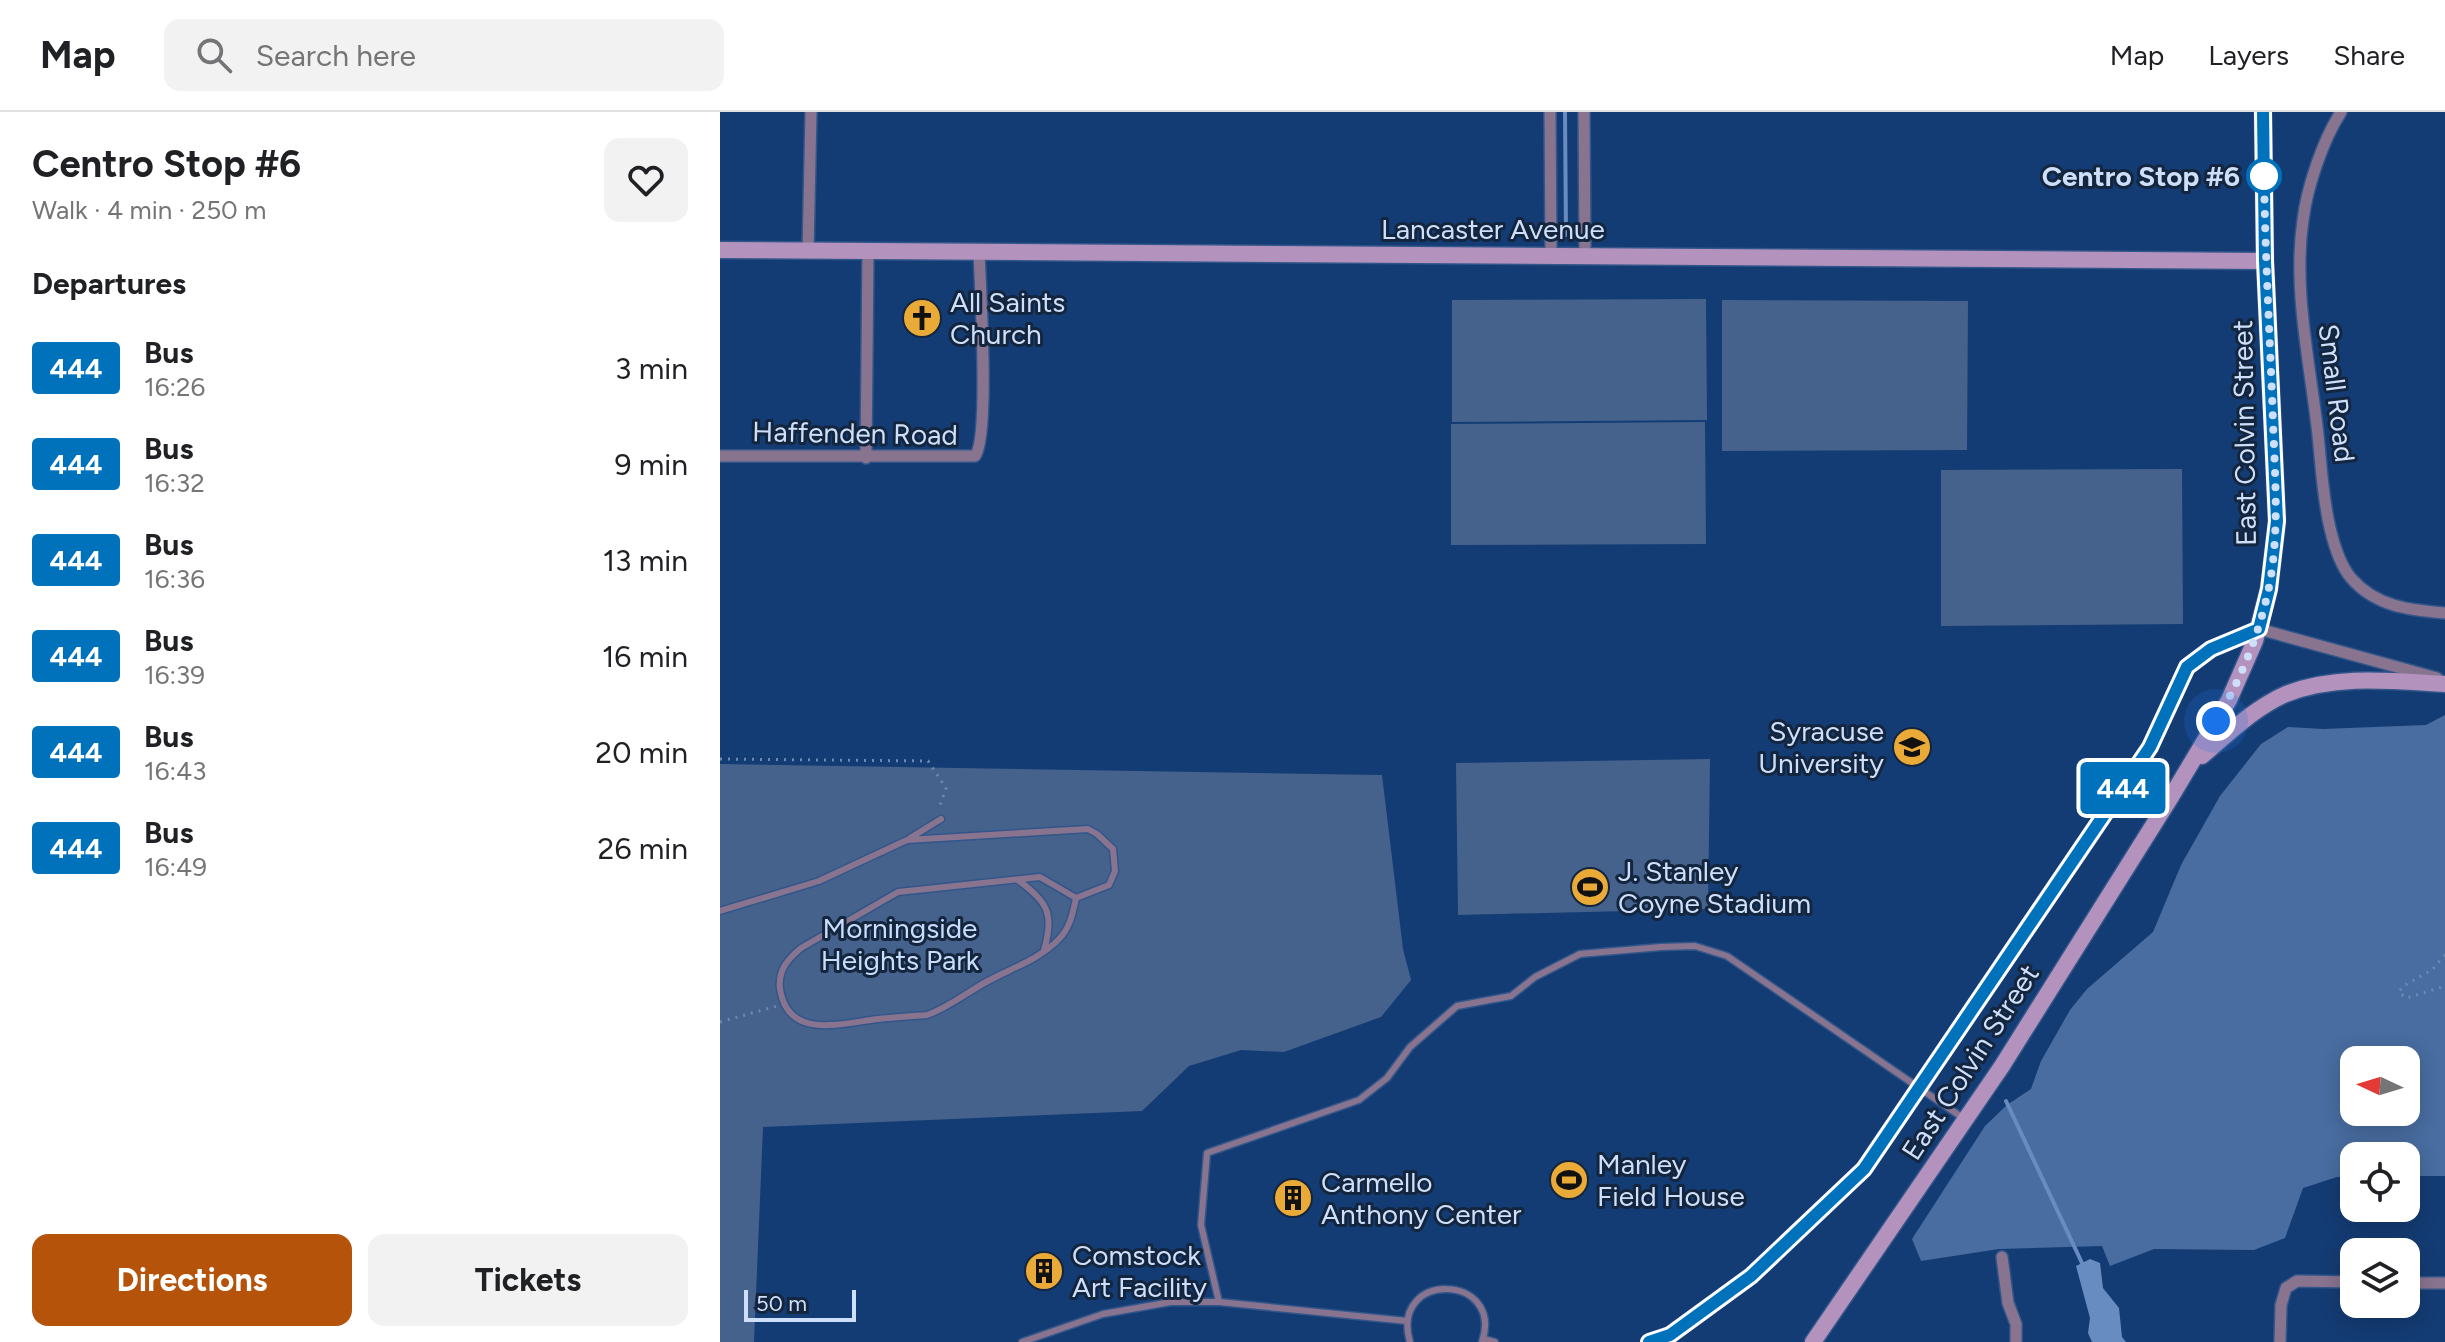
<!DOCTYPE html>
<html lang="en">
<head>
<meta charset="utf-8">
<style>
	body { margin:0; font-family:Figtree,sans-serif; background:#f2f2f2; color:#202124; height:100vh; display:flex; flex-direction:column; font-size:30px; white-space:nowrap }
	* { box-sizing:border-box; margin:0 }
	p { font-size:26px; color:#757577 }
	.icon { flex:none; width:44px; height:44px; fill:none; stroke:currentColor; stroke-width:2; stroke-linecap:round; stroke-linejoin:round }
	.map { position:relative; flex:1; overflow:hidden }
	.drawer { display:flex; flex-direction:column; background:#fff; width:720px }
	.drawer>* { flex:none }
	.badge { padding:0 16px; border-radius:6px; font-size:28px; line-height:52px }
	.needle { width:52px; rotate:274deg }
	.fabs { position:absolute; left:1620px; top:934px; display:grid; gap:16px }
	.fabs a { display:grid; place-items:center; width:80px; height:80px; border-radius:16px; background:#fff; box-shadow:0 4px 20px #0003; font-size:40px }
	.scale { position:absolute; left:24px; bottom:20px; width:112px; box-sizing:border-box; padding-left:8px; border:4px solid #cddffa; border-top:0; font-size:22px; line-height:28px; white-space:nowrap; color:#cddffa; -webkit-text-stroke:6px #14253e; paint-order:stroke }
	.you { position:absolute; width:40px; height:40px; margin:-20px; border:6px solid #fff; border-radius:50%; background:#1a73e8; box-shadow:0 0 0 12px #1a73e833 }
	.map>.badge { position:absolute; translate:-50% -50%; box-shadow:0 0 0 4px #fff }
	h2 { padding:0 32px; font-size:30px; line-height:72px }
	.round { display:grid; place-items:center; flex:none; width:84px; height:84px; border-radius:16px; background:#f2f2f2 }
	.summary { display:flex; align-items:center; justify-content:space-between; height:136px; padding:0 32px }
	h1 { font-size:38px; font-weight:700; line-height:60px }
	.button { display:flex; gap:16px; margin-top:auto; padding:16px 32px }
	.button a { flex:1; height:92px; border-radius:16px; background:#b45309; color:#fff; font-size:32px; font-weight:700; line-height:92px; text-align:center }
	.button a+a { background:#f2f2f2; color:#202124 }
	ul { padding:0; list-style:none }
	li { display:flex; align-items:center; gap:24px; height:96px; padding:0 32px }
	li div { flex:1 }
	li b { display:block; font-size:30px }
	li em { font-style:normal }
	li .badge { min-width:88px; font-weight:700; text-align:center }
	header { display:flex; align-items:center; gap:48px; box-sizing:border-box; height:112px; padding:0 40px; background:#fff; border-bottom:2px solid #e0e0e0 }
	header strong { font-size:38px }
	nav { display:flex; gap:44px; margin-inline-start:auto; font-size:28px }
	.search { width:560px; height:72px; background:#f2f2f2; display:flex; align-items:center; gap:20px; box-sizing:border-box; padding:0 28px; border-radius:16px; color:#757577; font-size:30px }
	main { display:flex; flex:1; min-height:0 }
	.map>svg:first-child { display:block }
</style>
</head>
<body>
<header>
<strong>Map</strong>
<div class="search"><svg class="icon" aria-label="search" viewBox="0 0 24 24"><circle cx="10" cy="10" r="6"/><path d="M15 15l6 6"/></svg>Search here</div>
<nav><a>Map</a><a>Layers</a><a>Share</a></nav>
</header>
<main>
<section class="drawer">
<div class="summary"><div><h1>Centro Stop #6</h1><p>Walk · 4 min · 250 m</p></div><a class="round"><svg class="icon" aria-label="heart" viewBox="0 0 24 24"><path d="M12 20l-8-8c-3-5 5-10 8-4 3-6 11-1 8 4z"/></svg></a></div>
<h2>Departures</h2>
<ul>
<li><span class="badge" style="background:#0072bc;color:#fff">444</span><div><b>Bus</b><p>16:26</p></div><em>3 min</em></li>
<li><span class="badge" style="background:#0072bc;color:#fff">444</span><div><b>Bus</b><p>16:32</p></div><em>9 min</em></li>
<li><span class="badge" style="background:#0072bc;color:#fff">444</span><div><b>Bus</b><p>16:36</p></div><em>13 min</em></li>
<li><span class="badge" style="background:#0072bc;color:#fff">444</span><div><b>Bus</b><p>16:39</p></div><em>16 min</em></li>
<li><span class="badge" style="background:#0072bc;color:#fff">444</span><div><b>Bus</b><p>16:43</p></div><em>20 min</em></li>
<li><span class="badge" style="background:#0072bc;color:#fff">444</span><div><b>Bus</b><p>16:49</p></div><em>26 min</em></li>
</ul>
<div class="button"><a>Directions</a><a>Tickets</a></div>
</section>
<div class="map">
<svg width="1725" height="1230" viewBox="0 0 1725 1230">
	<rect width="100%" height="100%" fill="#143c74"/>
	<!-- green -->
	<path fill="#45628c" d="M986,187L987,308L732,310V188Z
		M1002,188L1248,189L1247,338L1002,339Z
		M985,310L986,432L731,433V312Z
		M1462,357L1463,512L1221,514V358Z
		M990,647L988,797L738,803L736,651Z
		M0,652L662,663L683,837L691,868L661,905L564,940L521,938L469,954L422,999L43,1015L34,1230H0Z"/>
	<!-- forest -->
	<path fill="#496da1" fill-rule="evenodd" d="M1725,603V1064H1686V1044H1634V1065H1617L1583,1076L1565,1126L1534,1138L1434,1137L1390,1154L1382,1134L1279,1137L1201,1149L1192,1127L1265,1014L1287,993L1311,977L1321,949L1350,898L1367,877L1433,820L1461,753L1500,684L1541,632L1568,615L1603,617L1706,613ZM1634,948H1686V1000H1634Z"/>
	<!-- water -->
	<path fill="#678cc2" d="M1370,1147L1380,1151L1383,1176L1399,1196L1402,1225L1406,1230H1372L1368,1221L1370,1206L1356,1154Z"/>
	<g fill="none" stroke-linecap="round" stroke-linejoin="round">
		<!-- stream -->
		<path stroke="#678cc2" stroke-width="4" d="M845,0L846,123
			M1286,989L1362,1151"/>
		<defs>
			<path id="lane" d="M190,726L221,707
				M320,765L356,786C353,801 350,816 339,827C320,847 292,856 268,869C247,880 230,895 207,903C191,904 174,905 158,907C123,911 68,929 60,877C58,858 67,848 81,836L178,780Z
				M298,768C327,790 335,801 324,838
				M0,799L99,769L187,728L368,717L377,722L393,737L395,759L389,773L356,786
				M499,1190L481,1113L487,1041L639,988L667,966L690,935L737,894L791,884L815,865L860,842L941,835L975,834L1007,844L1243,1006
				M764,1227L775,1230
				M302,1230L383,1202L451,1190H499L687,1209
				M690,1230C669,1158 785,1161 762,1230
				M929,1230L950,1223L1031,1164L1144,1057L1430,635L1467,555L1491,537L1534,519"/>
			<path id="street" d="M830,0L831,143
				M864,0L865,143
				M1621,0C1603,28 1587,75 1583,108C1573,175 1589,247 1597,314C1601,347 1602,383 1610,416C1614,433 1620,453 1631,466C1656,495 1690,498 1725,501
				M88,139L91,0
				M0,344H255C270,326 260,172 259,139
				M146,346L148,139
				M1539,517L1717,566
				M1282,1145L1288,1191L1296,1212V1230
				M1686,1171H1725
				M1560,1230L1561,1193L1566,1176L1577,1169L1634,1170"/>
			<path id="secondary" d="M0,138L1545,149
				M1482,644C1508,622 1534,596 1566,582C1616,562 1673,569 1725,572
				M1093,1230L1282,954L1451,685L1509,588L1535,529L1549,477L1557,409L1545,149L1543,0"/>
		</defs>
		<!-- lane casing -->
		<use href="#lane" stroke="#325689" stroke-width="9"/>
		<!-- street casing -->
		<use href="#street" stroke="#325689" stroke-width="14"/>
		<!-- secondary casing -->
		<use href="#secondary" stroke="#325689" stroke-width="19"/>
		<!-- path -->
		<path stroke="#6b89b3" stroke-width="3" stroke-dasharray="2 6" stroke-linecap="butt" d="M0,647L208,649L226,676L219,696
			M1725,843L1713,857L1682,875L1679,881L1687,886L1725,874
			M0,910L57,894"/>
		<!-- lane -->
		<use href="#lane" stroke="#897490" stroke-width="6"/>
		<!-- street -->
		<use href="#street" stroke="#897490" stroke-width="11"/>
		<!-- secondary -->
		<use href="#secondary" stroke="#b392bd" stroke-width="16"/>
	</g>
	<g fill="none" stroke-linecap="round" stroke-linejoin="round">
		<defs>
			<path id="line" d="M929,1230L950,1223L1031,1164L1144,1057L1430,635L1467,555L1491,537L1539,517L1549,477L1557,409L1545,149L1543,0"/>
		</defs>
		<!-- line casing -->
		<use href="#line" stroke="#fff" stroke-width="18"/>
		<!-- line -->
		<use href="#line" stroke="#0072bc" stroke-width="12"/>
		<!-- walk -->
		<path stroke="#cddffa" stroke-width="8" stroke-dasharray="0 14.4" d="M1496,609C1520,569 1538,525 1548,480C1560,424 1555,366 1553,310C1550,226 1545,143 1544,60V64"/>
	</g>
	<!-- icons -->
	<defs>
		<symbol id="church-disc" viewBox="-11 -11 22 22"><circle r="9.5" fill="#eaaa38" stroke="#14253e"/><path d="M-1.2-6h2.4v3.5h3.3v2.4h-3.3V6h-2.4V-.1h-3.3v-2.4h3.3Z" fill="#111"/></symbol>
		<symbol id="university-disc" viewBox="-11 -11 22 22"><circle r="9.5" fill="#eaaa38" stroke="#14253e"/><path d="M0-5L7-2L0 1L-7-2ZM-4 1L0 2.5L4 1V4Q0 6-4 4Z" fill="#111"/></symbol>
		<symbol id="stadium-disc" viewBox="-11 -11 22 22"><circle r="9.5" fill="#eaaa38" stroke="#14253e"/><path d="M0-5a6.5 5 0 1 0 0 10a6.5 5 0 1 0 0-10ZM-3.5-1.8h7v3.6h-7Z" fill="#111"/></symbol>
		<symbol id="building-disc" viewBox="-11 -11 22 22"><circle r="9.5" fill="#eaaa38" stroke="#14253e"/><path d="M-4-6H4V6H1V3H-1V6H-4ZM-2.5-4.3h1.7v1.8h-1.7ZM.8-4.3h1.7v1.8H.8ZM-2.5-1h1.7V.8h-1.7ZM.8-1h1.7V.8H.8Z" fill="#111"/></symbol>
	</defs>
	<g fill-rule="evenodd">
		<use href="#church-disc" x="180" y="184" width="44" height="44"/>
		<use href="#university-disc" x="1170" y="613" width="44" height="44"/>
		<use href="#stadium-disc" x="848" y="753" width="44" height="44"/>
		<use href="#stadium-disc" x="827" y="1046" width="44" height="44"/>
		<use href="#building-disc" x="551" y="1064" width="44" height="44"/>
		<use href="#building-disc" x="302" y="1137" width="44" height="44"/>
	</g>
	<!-- markers -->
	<circle fill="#fff" stroke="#0072bc" stroke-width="4" cx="1544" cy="64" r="16"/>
	<g text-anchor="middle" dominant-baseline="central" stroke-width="6" stroke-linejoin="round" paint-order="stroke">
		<!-- stop labels -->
		<g font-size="28" font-weight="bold" fill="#cddffa" stroke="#14253e" text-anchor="end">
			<text x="1520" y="64">Centro Stop #6</text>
		</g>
		<!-- street labels -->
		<g font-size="28" fill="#cddffa" stroke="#14253e">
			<text x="773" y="117">Lancaster Avenue</text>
			<text transform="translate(1617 281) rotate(83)">Small Road</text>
			<text transform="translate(135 321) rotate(1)">Haffenden Road</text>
			<text transform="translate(1524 321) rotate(-91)">East Colvin Street</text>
			<text transform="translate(1250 950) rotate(-57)">East Colvin Street</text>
		</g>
		<!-- poi labels -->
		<g font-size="28" fill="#cddffa" stroke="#14253e" text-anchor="start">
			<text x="230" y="190">All Saints<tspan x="230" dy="32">Church</tspan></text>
			<text x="1164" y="619" text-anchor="end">Syracuse<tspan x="1164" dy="32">University</tspan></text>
			<text x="898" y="759">J. Stanley<tspan x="898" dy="32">Coyne Stadium</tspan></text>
			<text x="877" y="1052">Manley<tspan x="877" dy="32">Field House</tspan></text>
			<text x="601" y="1070">Carmello<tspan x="601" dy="32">Anthony Center</tspan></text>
			<text x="352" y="1143">Comstock<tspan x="352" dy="32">Art Facility</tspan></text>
		</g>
		<!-- park labels -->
		<g font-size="28" fill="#c8ddfc" stroke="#14253e">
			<text x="180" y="816">Morningside<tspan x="180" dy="32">Heights Park</tspan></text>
		</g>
	</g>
</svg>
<div class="fabs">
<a><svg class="needle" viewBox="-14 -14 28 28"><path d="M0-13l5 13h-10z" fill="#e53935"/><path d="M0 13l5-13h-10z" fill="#757577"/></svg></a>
<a><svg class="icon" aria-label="locate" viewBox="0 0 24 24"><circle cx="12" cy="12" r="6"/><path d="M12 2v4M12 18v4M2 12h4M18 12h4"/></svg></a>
<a><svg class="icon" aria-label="layers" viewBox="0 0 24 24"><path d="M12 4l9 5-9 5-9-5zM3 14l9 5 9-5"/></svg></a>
</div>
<div class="scale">50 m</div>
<div class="you" style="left:1496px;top:609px"></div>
<b class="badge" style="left:1403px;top:676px;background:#0072bc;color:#fff">444</b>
</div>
</main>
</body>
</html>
